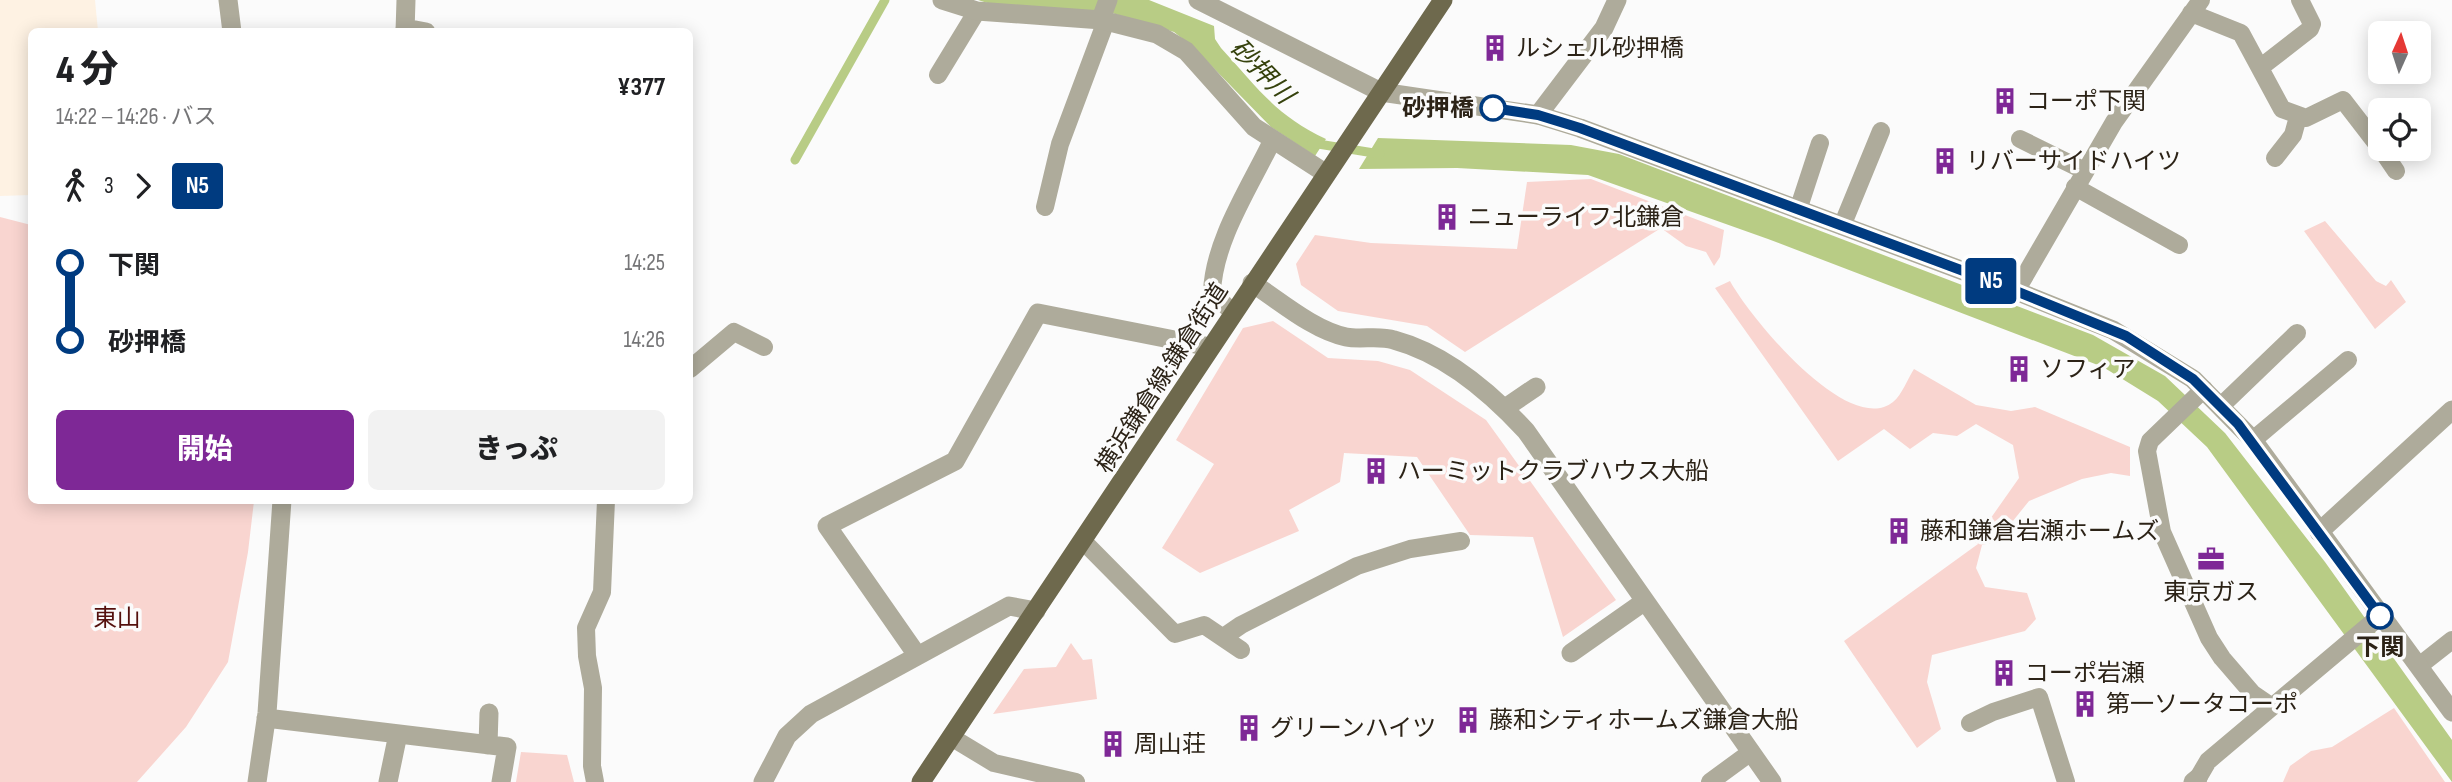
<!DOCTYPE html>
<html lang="ja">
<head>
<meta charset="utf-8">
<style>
	body { margin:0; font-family:"Sofia Sans Condensed","Noto Sans JP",sans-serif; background:#f2f2f2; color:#202124; height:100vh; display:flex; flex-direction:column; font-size:26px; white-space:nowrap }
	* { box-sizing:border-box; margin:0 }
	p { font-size:23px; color:#757577 }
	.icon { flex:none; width:38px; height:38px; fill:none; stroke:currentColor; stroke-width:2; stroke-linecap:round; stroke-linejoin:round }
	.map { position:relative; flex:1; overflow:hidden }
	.details { position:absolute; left:28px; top:28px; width:665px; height:476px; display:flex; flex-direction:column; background:#fff; border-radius:10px; box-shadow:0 4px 18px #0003 }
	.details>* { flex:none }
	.badge { padding:0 14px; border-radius:5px; font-size:24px; line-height:46px }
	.needle { width:46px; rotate:3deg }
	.controls { position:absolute; left:2368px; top:21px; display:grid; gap:14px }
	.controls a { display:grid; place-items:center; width:63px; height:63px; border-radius:10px; background:#fff; box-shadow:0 4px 18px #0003; font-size:35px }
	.map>.badge { position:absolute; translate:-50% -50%; box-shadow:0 0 0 4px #fff }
	.legs { display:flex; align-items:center; gap:10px; height:77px; padding:0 28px; font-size:23px }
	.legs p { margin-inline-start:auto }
	.summary { display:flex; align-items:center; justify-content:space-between; height:119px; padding:0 28px }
	h1 { font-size:38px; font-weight:800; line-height:52px }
	.action { display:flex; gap:14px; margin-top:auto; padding:14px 28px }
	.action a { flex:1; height:80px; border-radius:10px; background:#7e2896; color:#fff; font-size:28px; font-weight:800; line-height:80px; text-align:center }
	.action a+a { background:#f2f2f2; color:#202124 }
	ul { padding:0 28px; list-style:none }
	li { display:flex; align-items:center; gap:24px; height:77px; font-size:26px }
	li i { display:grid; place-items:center; width:10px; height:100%; margin:0 9px; background:currentColor }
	li i::after { content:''; width:18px; height:18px; margin:-9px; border:5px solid; border-radius:50%; background:#fff }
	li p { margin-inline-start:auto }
	li:first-child i { background:linear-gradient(#0000 50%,currentColor 0) }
	li:last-child i { background:linear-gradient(currentColor 50%,#0000 0) }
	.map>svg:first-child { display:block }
</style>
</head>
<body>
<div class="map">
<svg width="2452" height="782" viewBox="0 0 2452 782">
	<rect width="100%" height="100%" fill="#fbfbfb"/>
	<!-- built -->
	<path fill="#fef2e3" d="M0,0H95L98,31L32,32L31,195L0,196Z"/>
	<!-- green -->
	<path fill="#f9d5d0" d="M1591,179L1724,230L1720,257L1714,266L1706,252L1686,246L1661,228L1465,352L1427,326L1338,311L1301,285L1296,264L1315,235L1371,243L1517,249L1527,182Z
		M0,217L31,225L32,500L254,501L248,552L228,662L186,727L137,782H0Z
		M2325,221L2376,281L2386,286L2391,280L2406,302L2375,329L2304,231Z
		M1730,281C1749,316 1848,438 1893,402C1902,395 1908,378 1914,369L1976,405L2011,411L2035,407L2130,447V476L2111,473L2082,479L2029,501L1996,542L1982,545L1976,568L1985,587L2027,593L2036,619L2025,631L1932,655L1927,682L1941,729L1917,748L1844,641L1978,544L1968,538L1981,532L2019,478L2013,445L1976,424L1957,436L1933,433L1910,449L1884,429L1838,461L1715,288Z
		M1273,321L1328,358L1378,361L1410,370L1486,420L1616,600L1563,637L1533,537L1470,535L1417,457L1344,453L1340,482L1289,510L1299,531L1200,573L1162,548L1214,464L1176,440L1243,328Z
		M1071,643L1083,660L1092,659L1097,699L993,714L1024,669L1056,667Z
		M2394,708L2445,782H2283L2290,766L2311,751L2332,747Z
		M521,752L567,755L574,782H516Z"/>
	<!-- water -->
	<path fill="#b8cc85" d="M978,0H1149L1214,26L1215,39L1221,48C1258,88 1275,115 1326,139L1315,156L1271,127L1193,47L1174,32L1112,13L997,6Z
		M1378,138L1571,145L1619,154L2093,335L2165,376L2225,433L2325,562L2452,740V782L2207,447L2158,401L2103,367L1768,239L1588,175L1457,168L1359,169Z"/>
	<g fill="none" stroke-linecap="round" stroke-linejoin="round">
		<!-- stream -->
		<path stroke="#b8cc85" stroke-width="9" d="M1312,143L1380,154
			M795,160L885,0"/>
		<!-- service -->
		<path stroke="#aeab9b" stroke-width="18" d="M2191,13L2241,33L2282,109L2306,118L2343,100L2380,148
			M2261,67L2310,29L2312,24L2300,0
			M938,75L977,11
			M2020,139L2085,171
			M2381,149L2396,171
			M2275,158L2293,135L2298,117
			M2075,187L2179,245
			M1045,207L1060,144L1106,21
			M1798,210L1820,143
			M1842,226L1881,131
			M2016,291L2114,122L2201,0
			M1233,313L1212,292C1214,240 1250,187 1273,139
			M690,369L734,332L764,347
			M2204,389L2150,441L2147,451L2162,532L2209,638L2222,658L2253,694L2272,707
			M2222,405L2297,333
			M2253,440L2348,360
			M1083,541L1175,634L1204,625L1241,650
			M1225,636L1241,625L1357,566L1410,549L1461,541
			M2419,666L2452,640
			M1970,723L1993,712L2039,697L2066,782
			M951,737L994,763L1076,782
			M2198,778L2208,761L2373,622
			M595,782L592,766L593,688L587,656L586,628L602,592L606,500
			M1710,782L1751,752"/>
		<!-- minor -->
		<path stroke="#aeab9b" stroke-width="19" d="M228,0L232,32
			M942,0L977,11L1102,20L1157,34L1186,51L1254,127L1325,173
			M1198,0L1381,92
			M1106,21L1102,16L1108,0
			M405,28L426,32
			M405,32L406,0
			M1538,115L1604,28L1617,0
			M1252,283C1280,301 1313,330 1346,337C1361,340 1379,335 1394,340C1446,354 1491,393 1526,431L1772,782
			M1505,408L1536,387
			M2319,532L2452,410
			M1571,653L1645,601
			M917,655L827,526L955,461L1038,313L1210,347
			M266,718L507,747L501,782
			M488,745L489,713
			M257,782L267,713L282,500
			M388,782L398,734
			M763,782L787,736L811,714L1009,606L1036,611
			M2193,782L2198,778"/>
		<!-- tertiary -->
		<path stroke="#aeab9b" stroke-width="19" d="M1381,92L1538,115L1580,128L2001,285L2113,330L2193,379L2253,440L2452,712"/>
		<!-- primary -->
		<path stroke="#6e694d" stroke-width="19" d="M921,782L1443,0"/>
	</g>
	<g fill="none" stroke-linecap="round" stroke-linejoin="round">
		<defs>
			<path id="line-1" d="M1493,108L1538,115L1580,128L2001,285L2126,336L2193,379L2238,424L2380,616"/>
		</defs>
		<!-- line-1 casing -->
		<use href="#line-1" stroke="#fff" stroke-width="16"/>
		<!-- line-1 -->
		<use href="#line-1" stroke="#003b80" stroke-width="10"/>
	</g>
	<!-- icons -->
	<defs>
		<symbol id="building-bare" viewBox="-9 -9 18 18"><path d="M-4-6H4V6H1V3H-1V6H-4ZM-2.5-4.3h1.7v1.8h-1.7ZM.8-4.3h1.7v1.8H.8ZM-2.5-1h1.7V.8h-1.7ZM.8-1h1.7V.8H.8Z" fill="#7e2896" stroke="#fbfbfb" stroke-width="2.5" paint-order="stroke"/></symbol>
		<symbol id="office-bare" viewBox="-9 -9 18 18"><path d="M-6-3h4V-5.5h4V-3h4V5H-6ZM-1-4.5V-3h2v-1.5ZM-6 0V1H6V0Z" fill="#7e2896" stroke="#fbfbfb" stroke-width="2.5" paint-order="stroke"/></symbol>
	</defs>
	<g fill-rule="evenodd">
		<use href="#building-bare" x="1476" y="29" width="38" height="38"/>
		<use href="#building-bare" x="1986" y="82" width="38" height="38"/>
		<use href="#building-bare" x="1926" y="142" width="38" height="38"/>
		<use href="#building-bare" x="1428" y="198" width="38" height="38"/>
		<use href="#building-bare" x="2000" y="350" width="38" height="38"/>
		<use href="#building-bare" x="1357" y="452" width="38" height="38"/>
		<use href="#building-bare" x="1880" y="512" width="38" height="38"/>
		<use href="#office-bare" x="2192" y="540" width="38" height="38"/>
		<use href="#building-bare" x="1985" y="654" width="38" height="38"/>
		<use href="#building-bare" x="2066" y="685" width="38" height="38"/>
		<use href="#building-bare" x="1449" y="701" width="38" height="38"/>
		<use href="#building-bare" x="1230" y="709" width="38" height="38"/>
		<use href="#building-bare" x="1094" y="725" width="38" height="38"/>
	</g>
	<!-- markers -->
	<g fill="#fff" stroke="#003b80" stroke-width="3.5">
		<circle cx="1493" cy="108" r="12"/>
		<circle cx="2380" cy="616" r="12"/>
	</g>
	<g text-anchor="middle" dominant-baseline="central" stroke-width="7" stroke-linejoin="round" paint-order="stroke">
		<!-- poi labels -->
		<g font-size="24" fill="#2c2317" stroke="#fbfbfb" text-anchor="start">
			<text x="1516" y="48">ルシェル砂押橋</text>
			<text x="2026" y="101">コーポ下関</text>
			<text x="1966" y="161">リバーサイドハイツ</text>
			<text x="1468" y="217">ニューライフ北鎌倉</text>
			<text x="2040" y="369">ソフィア</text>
			<text x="1397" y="471">ハーミットクラブハウス大船</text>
			<text x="1920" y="531">藤和鎌倉岩瀬ホームズ</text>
			<text x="2211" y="592" text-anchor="middle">東京ガス</text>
			<text x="2025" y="673">コーポ岩瀬</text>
			<text x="2106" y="704">第一ソータコーポ</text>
			<text x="1489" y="720">藤和シティホームズ鎌倉大船</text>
			<text x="1270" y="728">グリーンハイツ</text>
			<text x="1134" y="744">周山荘</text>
		</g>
		<!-- stop labels -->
		<g font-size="24" font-weight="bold" fill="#2c2317" stroke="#fbfbfb" text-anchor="end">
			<text x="1474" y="108">砂押橋</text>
			<text x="2380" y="647" text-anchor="middle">下関</text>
		</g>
		<!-- street labels -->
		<g font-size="24" fill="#2c2317" stroke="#fbfbfb">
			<text transform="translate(1162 378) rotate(-57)">横浜鎌倉線;鎌倉街道</text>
		</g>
		<!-- park labels -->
		<g font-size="24" fill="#54100d" stroke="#fbfbfb">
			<text x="117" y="618">東山</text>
		</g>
		<!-- water labels -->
		<g font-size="26" font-style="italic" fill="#36420d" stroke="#fbfbfb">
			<text transform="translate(1261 72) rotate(46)">砂押川</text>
		</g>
	</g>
</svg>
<div class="controls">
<a><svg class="needle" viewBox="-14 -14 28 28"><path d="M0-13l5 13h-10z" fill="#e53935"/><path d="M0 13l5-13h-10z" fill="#757577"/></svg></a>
<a><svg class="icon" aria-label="locate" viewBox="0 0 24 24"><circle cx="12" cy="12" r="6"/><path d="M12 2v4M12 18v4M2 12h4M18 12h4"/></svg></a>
</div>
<b class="badge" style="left:1991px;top:281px;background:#003b80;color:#fff">N5</b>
<section class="details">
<div class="summary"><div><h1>4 分</h1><p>14:22 – 14:26 · バス</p></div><b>¥377</b></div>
<div class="legs"><svg class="icon" aria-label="walk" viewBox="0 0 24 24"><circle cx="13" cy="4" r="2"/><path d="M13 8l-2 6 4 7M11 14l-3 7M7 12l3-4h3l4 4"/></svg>3<svg class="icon" aria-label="forward" viewBox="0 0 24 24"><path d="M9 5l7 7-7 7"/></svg><b class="badge" style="background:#003b80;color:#fff">N5</b></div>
<ul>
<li><i style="color:#003b80"></i><b>下関</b><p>14:25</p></li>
<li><i style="color:#003b80"></i><b>砂押橋</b><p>14:26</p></li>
</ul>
<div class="action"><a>開始</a><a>きっぷ</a></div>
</section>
</div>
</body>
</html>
